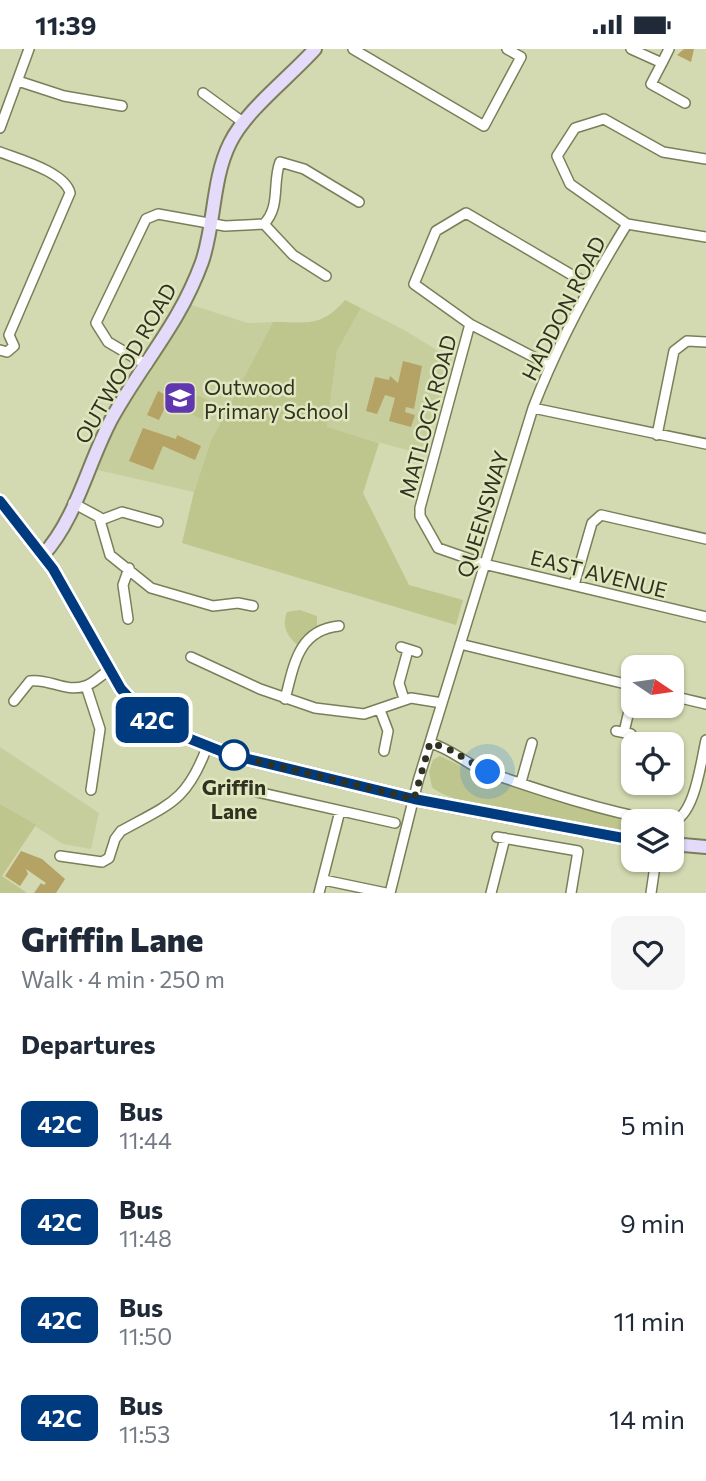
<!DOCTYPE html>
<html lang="en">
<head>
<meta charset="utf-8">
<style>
	body { margin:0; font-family:Commissioner,sans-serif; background:#f6f6f7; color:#1f2937; height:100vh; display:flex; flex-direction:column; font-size:26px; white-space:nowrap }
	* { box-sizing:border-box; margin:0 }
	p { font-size:23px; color:#747a83 }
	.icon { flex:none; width:38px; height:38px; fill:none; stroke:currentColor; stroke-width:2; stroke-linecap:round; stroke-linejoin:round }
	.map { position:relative; height:844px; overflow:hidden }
	.panel { display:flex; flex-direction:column; background:#fff; flex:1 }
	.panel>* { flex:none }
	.badge { padding:0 14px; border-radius:10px; font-size:24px; line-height:46px }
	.needle { width:46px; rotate:103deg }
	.tools { position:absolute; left:621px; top:606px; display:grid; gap:14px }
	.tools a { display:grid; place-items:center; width:63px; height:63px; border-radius:14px; background:#fff; box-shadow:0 2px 5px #0004; font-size:35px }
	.you { position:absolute; width:35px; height:35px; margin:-18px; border:5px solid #fff; border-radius:50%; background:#1a73e8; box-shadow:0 0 0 10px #1a73e833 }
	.map>.badge { position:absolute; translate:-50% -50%; box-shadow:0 0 0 4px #fff }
	h2 { padding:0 21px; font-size:26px; line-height:63px }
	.round { display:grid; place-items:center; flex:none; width:74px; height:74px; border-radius:14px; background:#f6f6f7 }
	.head { display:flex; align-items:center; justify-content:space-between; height:119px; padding:0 21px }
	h1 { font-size:33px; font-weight:800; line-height:52px }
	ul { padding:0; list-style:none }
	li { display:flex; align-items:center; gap:21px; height:98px; padding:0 21px }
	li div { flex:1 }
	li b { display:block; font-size:26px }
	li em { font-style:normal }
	li .badge { min-width:77px; font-weight:700; text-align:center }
	.status { display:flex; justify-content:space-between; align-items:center; height:49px; padding:0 35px; background:#fff; direction:ltr }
	.status svg { height:19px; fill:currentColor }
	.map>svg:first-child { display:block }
</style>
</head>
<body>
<div class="status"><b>11:39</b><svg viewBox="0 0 49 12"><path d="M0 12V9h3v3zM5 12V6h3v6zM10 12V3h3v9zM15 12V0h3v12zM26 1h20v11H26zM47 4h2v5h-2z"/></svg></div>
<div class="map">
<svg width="706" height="844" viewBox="0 0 706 844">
	<rect width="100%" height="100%" fill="#d3d9b0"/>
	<!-- built -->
	<path fill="#c7ce9e" d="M185,254L248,274L273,273L212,392L194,443L89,419Z
		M361,259L406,282L451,310L425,406L327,379L337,302Z
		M0,698L99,764L91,800L63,795L0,755Z"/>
	<!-- green -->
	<path fill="#bec68e" d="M345,251L361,259L337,302L327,378L379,394L363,444L409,536L463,551L456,576L182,494L194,443L211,392L273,273C307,273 321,279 345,251Z
		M182,339L216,355L208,373L174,357Z
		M300,561L317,567V582L300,598C288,589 281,578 287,563Z
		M440,707L481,727L633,773V782C598,778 452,759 432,738L429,723L433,711Z
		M0,755L36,776L2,827L27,844H0Z"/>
	<!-- building -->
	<path fill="#b4a365" d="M684,0H694L691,13L677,6Z
		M403,312L422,317L414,360L406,358L405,363L415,366L411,378L389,372L395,349L385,346L377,365L366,362L375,328L389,331L390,327L398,334Z
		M158,342L170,348L159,371L147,366Z
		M143,379L176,390L177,386L201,397L195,411L163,397L153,421L129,412Z
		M21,802L42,810L65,830L56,844H34L41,834L44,836L46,834L26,820L28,825L20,837L5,827Z"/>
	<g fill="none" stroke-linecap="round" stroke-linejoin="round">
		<defs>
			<path id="street" d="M353,0L484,77L521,8L507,0
				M631,0L662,14L669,0
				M662,14L651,35L685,54
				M18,32L64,47L122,57
				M203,44L244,74
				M0,79L29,0
				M0,103C18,110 65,123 70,144L9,286
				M706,110L663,103L604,70L575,79L557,107L570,135L627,175L706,188
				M264,175L293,206L326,227
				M470,275L420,459V467L438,499L484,515L706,568
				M0,301L7,303L14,297L9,286
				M147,316L108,293L96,274L146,170L158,165L225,177L264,175C281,157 272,134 280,113L304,120L359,153
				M549,316L470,275L414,235L436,182L466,164L589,236
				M533,359C558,294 590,235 627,175
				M657,386L674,302L687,292L706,293
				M73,454L99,468L110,506L151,539L213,557L238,554L253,557
				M101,471L122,463L158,473
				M574,536L592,474L601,466L706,490
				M128,570L123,536L129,519
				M460,595L634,637
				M401,598L417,603
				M191,608L260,640L315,659L364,665L411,649L442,654
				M86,637L100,680L91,741
				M672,647L706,655
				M285,650C294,616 298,581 339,577
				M404,650L399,634L408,601
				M14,652L30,632C49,629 66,644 85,637C93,635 101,626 108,622
				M380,661L388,682L384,702
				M616,682L631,685
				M624,683L634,641
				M430,694C452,700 467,716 487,723C542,742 602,762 659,772
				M521,733L532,694
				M244,740L395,774
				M672,773C695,767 701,712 706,691
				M497,788L578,802L571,844
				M60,807L102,813L109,809L115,790L121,782C170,755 187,752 207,698
				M324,831L386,844
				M319,844L340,762
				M390,844L418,732L533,359L706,395
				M491,844L505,789
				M651,844L656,810"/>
			<path id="secondary" d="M0,452L53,520L121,640L144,665L165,680L228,705L414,750L634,791
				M43,506C77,469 88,413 112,369C143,313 179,276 202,213C215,175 212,130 230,94C246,61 290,28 315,0
				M672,795L706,798"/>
		</defs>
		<!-- street casing -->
		<use href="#street" stroke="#7a7f59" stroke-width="12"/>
		<!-- secondary casing -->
		<use href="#secondary" stroke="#7a7f59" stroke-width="16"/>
		<!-- street -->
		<use href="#street" stroke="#fff" stroke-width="9"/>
		<!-- secondary -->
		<use href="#secondary" stroke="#e3dbf9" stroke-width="12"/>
	</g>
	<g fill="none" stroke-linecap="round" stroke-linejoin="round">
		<defs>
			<path id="line" d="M0,452L53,520L121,640L144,665L165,680L228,705L414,750L634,791"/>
		</defs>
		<!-- line casing -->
		<use href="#line" stroke="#fff" stroke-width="16"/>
		<!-- line -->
		<use href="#line" stroke="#003b80" stroke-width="10"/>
		<!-- walk -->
		<path stroke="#2f3121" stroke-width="7" stroke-dasharray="0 12.6" d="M234,706L228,705L414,750L430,694L447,699L488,723"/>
	</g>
	<!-- icons -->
	<defs>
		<symbol id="school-square" viewBox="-11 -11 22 22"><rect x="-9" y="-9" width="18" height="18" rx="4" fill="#6137af" stroke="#e0e6bd"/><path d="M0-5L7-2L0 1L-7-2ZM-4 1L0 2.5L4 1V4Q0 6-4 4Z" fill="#fff"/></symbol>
	</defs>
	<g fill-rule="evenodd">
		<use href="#school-square" x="161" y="330" width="38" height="38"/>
	</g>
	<!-- markers -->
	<circle fill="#fff" stroke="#003b80" stroke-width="3.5" cx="234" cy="706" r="14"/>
	<g text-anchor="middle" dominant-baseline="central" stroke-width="5" stroke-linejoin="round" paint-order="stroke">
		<!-- street labels -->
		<g font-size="21" fill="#2f3121" stroke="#e0e6bd">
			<text transform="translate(563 259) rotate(-63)">HADDON ROAD</text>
			<text transform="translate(125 314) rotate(-60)">OUTWOOD ROAD</text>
			<text transform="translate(427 367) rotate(-75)">MATLOCK ROAD</text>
			<text transform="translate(482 465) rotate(-73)">QUEENSWAY</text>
			<text transform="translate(599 524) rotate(14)">EAST AVENUE</text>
		</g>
		<!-- poi labels -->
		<g font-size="21" fill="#2f3121" stroke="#e0e6bd" text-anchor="start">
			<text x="204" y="337">Outwood<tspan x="204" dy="24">Primary School</tspan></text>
		</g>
		<!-- stop labels -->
		<g font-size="21" font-weight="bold" fill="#2f3121" stroke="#e0e6bd">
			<text x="234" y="737">Griffin<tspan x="234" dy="24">Lane</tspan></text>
		</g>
	</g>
</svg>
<div class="tools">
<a><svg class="needle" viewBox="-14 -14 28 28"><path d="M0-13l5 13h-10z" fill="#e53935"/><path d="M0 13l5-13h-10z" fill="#747a83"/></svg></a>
<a><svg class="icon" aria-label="locate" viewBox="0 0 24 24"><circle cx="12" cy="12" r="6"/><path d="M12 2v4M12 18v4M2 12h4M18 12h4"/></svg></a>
<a><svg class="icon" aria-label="layers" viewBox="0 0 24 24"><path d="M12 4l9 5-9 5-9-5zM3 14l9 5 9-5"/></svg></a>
</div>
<div class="you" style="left:488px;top:723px"></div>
<b class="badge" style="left:152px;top:671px;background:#003b80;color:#fff">42C</b>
</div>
<section class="panel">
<div class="head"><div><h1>Griffin Lane</h1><p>Walk · 4 min · 250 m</p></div><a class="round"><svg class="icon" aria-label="heart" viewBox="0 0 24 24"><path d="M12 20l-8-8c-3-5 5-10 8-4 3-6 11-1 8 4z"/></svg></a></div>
<h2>Departures</h2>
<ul>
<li><span class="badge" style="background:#003b80;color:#fff">42C</span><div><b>Bus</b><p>11:44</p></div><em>5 min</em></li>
<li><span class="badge" style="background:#003b80;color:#fff">42C</span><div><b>Bus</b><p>11:48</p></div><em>9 min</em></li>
<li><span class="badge" style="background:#003b80;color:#fff">42C</span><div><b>Bus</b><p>11:50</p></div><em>11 min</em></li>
<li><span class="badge" style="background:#003b80;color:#fff">42C</span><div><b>Bus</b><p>11:53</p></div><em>14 min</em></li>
</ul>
</section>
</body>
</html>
